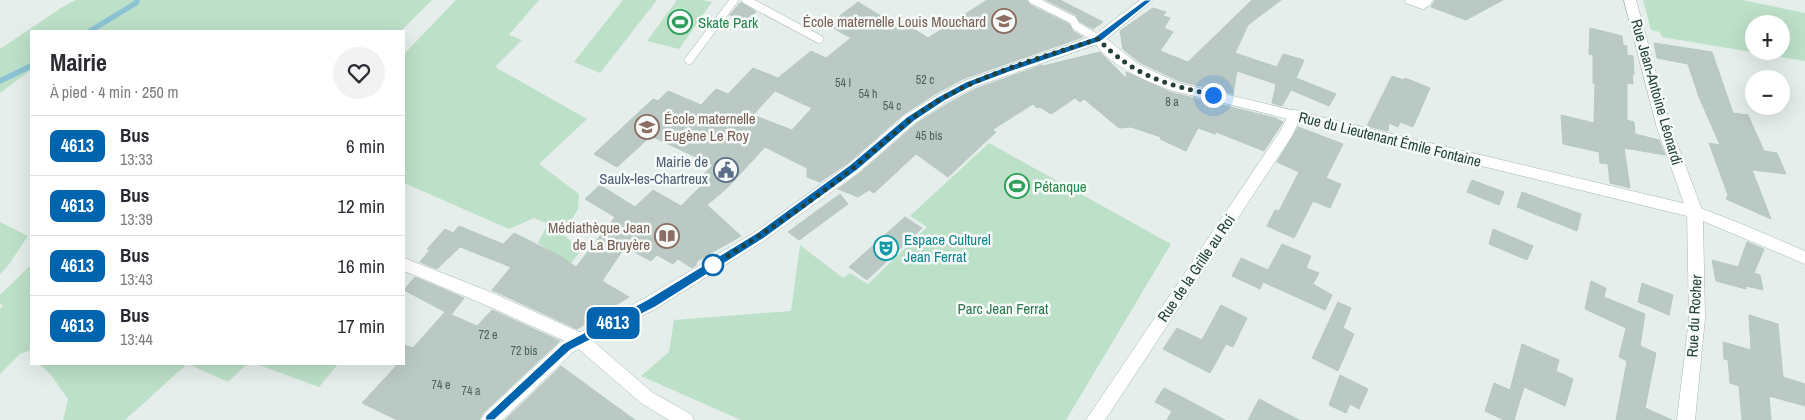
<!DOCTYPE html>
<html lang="fr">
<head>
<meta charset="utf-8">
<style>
	body { margin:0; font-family:"Archivo Narrow",sans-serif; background:#f2f2f3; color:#2b2b33; height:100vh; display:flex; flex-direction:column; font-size:19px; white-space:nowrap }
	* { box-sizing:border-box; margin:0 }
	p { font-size:16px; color:#7c7c81 }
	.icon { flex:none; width:28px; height:28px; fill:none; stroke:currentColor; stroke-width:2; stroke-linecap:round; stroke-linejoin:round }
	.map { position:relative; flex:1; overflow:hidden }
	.sheet { position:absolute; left:30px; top:30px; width:375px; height:335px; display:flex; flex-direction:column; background:#fff; border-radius:0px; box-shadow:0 5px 20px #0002 }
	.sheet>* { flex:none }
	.badge { padding:0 10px; border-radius:8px; font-size:18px; line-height:32px }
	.controls { position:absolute; left:1745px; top:15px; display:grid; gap:10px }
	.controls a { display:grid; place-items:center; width:45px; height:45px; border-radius:50%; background:#fff; box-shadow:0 5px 20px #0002; font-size:25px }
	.you { position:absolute; width:25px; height:25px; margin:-12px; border:4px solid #fff; border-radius:50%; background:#1a73e8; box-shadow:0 0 0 8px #1a73e833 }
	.map>.badge { position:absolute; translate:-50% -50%; box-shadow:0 0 0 2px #fff }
	.round { display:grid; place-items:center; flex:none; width:52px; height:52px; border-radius:26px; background:#f2f2f3 }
	.head { display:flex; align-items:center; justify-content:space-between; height:85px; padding:0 20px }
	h1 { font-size:24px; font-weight:700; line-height:38px }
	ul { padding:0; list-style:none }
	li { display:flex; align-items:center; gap:15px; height:60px; padding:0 20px; border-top:1px solid #e1e1e2 }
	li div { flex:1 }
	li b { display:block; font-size:19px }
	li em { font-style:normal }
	li .badge { min-width:55px; font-weight:700; text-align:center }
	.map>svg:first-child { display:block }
</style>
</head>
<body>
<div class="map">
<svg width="1805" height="420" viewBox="0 0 1805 420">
	<rect width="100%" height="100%" fill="#e5eeeb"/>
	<!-- green -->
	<path fill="#bde0c9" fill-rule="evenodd" d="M76,0H432L401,31H31V70L0,93V49L61,8Z
		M456,0H539L509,35L522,40L495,67L587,119L539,164L579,194L578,209L563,234L581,251L570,264L538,243L548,224L534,218L509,229L404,183V54Z
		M623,0H657L600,73L574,62Z
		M677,0H703L712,2L679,49L647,41Z
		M1643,0H1742L1805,13V61L1662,37L1660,32L1651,30ZM1754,24H1781V51H1754Z
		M989,143L1171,244L1066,420H741L641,376L669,352L674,320L791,311L800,245L843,278L850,273L868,284L927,227L910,216Z
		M0,222L28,236L7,267L0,274Z
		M31,265V350L20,354L0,374V308L3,306L0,303V295Z
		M39,364H187L125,420H63L68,399L51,375Z
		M188,364H247L228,382Z
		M256,364H338L319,387Z"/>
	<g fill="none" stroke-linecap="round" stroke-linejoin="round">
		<!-- stream -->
		<path stroke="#8cc3d4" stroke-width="5.5" d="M90,31L136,3L137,0
			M0,81L31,66"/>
	</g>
	<!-- building -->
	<path fill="#bac9c4" stroke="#b7c8c2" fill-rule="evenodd" d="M987,0H1027L1030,5L1069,24L1073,31L1083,37L963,79L935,94L904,114L848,163L820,182L807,177V168L765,147L728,187L707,205L741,236L697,261L696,265L692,268L678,259L673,264L657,255L651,261L625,247L602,281L629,297L577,329L492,290L511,267L460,247L437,269L420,262L430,250L427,249L445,229L453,233L459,226L503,244L514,233L560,256L576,267L615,217L585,199L600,185L635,207L653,190L681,206L708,179L702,176L713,165L651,136L617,167L594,154L653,99L658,101L668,91L701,105L716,89L728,94L753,68L778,78L811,51L826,58L851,38L828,25L858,2L894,24L900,20L928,38ZM775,91L812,108L792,130L753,115Z
		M1046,0H1060L1103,22L1093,29L1080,22L1076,15Z
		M1252,0H1281L1248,25L1235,53L1277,67L1283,54L1304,60L1296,78L1336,94L1329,106L1291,90L1282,106L1272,103L1276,84L1237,71L1233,94L1179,81L1139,62L1123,49L1120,31L1153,8L1166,12L1163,16L1170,18L1164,28L1173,32L1160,51L1188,62Z
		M1435,0H1503L1466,20L1431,7Z
		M741,2L756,12L746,21L730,15Z
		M1590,28L1622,36L1623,45L1627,46V55L1633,56L1634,75L1632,74L1633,84L1627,83V120L1634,122L1635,134L1659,140L1665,155L1624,148L1630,188L1610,183L1608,164L1600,163L1599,152L1563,144L1561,115L1594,123L1595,84L1593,83V55L1589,54Z
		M1654,43L1712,52L1733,113L1748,115L1764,151L1777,153L1786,174L1752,170L1771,219L1726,199L1728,195L1709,143L1720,145L1699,97L1688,64L1657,58Z
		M1100,52L1127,79L1126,72L1170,92L1275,118L1283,122L1264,151L1216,132L1215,134L1198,128L1186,151L1160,139L1161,137L1131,127L1119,128L1084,99L1080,102L1075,98L1051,114L1040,107L1037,108L1033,104L992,130L996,132L948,177L916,154L874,193L869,190L858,197L838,189L860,173L916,124L947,104L975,89L1042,65L1039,67Z
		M1392,76L1404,80L1405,78L1430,88L1413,127L1400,122L1398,127L1389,123L1388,131L1367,126Z
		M1298,127L1343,144L1326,178L1341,184L1330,208L1313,201L1294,238L1267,226L1275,210L1279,211L1299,172L1277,162Z
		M1472,180L1504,192L1499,205L1467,192Z
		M1522,192L1581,214L1577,231L1517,207Z
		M840,194L848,204L799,240L788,232Z
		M905,217L922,228L867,280L849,267Z
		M1493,229L1533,246L1527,260L1489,244Z
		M1747,242L1764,249L1754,273L1760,275L1763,290L1746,286V289L1716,281L1712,260L1738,267Z
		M1282,244L1311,256L1306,268L1319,273L1313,284L1332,295L1325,310L1263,282L1260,289L1232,276L1241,258L1268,270Z
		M415,277L464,298L451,315L404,290Z
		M1591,281L1606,288L1604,297L1645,314L1640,346L1656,353L1645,408L1672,420H1616L1627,361L1619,357L1626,328L1585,309Z
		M1642,283L1673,295L1669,315L1638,302Z
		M1338,302L1351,308L1343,328L1354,334L1338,371L1312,358Z
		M1221,305L1247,318L1233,347L1226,344L1210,373L1163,349L1177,328L1202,340Z
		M492,310L560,341L483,413L479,420H397L362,403L398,364H404V345L413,348L445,312L477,326Z
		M1749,315L1778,324L1783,377L1805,384V406L1769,396L1771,420H1742L1739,386L1730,383L1728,360L1724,359L1723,342L1751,350Z
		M1522,344L1559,360L1556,371L1573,379L1565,406L1524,387L1514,420H1504L1485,411L1494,383L1510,390Z
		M561,366L606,399L635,420H505Z
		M1340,375L1368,389L1359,409L1350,404L1346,413L1329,405Z
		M1164,388L1184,398L1225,420H1167L1172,411L1155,402Z
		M1259,399L1299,420H1248Z"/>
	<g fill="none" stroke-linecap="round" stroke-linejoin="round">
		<defs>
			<path id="service" d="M746,0L819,39
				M1033,0L1073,20L1076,26L1098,39
				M1409,0L1423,5L1425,3
				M689,60L734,0"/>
			<path id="minor" d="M1421,0H1433L1429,6L1425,7L1419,3Z
				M1624,0H1636L1671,128L1703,212L1700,216L1695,218L1690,216L1687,212L1657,128Z
				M1295,110L1300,111L1302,115L1292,136L1105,420H1086L1281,130L1290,111Z
				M404,258L493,293L586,335L653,393L691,414L694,420H669L641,403L574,345L481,303L404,271Z"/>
			<path id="tertiary" d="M1098,35L1103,36L1138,64L1178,83L1695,206L1700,208L1703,212L1700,216L1695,218L1170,90C1143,80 1108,65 1092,39Z"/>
			<path id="secondary" d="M1140,0H1154L1103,42L974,87L946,102L915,123L859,172L765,240L657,308L573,352L502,420H481L484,414L561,342L645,298L755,232L849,164L905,115L936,96L964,81L1093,36Z
				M1695,206L1737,222L1805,251V264L1703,221L1705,318L1695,420H1677L1689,318L1687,212L1690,208Z"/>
		</defs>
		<!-- service casing -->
		<use href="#service" stroke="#a7b7b3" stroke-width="9"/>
		<!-- minor casing -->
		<use href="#minor" stroke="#a7b7b3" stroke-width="1"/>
		<!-- tertiary casing -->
		<use href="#tertiary" stroke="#a7b7b3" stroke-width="1"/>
		<!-- secondary casing -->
		<use href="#secondary" stroke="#a3bab4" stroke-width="1"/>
		<!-- service -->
		<use href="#service" stroke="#fff" stroke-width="8"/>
		<!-- minor -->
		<use href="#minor" fill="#fff" fill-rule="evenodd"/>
		<!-- tertiary -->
		<use href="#tertiary" fill="#fff" fill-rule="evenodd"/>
		<!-- secondary -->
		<use href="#secondary" fill="#fff" fill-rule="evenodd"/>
	</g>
	<!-- line -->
	<path fill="#0065ae" stroke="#fff" d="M1145,0H1152L1101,41L1009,72L972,86L944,101L914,121L857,170L764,238L655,307L570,350L494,420H485L486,416L563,344L647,300L757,233L850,165L907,117L938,97L966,82L1003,68L1095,37Z"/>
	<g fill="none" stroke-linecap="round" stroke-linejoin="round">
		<!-- walk -->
		<path stroke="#23413b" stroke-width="5" stroke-dasharray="0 9" d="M713,265C761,235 809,204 853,168C883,144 909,117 943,98C991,71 1046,56 1098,39C1134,76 1164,84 1213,95"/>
	</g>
	<!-- icons -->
	<defs>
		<symbol id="school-ring" viewBox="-11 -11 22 22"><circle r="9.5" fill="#f6faf8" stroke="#8d6e63" stroke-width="1.5"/><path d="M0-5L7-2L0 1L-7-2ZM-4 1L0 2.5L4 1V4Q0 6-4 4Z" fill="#8d6e63"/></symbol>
		<symbol id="stadium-ring" viewBox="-11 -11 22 22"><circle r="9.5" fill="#f6faf8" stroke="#2e9e5b" stroke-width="1.5"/><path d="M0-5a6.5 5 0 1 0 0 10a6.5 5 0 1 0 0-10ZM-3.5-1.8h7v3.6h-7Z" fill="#2e9e5b"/></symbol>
		<symbol id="civic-ring" viewBox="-11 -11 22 22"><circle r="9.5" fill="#f6faf8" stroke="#5c6f8a" stroke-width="1.5"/><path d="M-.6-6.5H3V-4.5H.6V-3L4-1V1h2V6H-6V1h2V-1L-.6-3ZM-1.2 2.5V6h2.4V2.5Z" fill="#5c6f8a"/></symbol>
		<symbol id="library-ring" viewBox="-11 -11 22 22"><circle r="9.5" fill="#f6faf8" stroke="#8d6e63" stroke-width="1.5"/><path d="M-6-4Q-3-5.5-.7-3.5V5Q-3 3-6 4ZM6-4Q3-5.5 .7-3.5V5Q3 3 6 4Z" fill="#8d6e63"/></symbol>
		<symbol id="theatre-ring" viewBox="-11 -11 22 22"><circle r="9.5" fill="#f6faf8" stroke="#0f9aa8" stroke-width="1.5"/><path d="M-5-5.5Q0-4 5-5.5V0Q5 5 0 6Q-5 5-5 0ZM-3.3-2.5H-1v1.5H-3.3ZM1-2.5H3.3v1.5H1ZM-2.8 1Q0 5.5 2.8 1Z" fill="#0f9aa8"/></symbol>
	</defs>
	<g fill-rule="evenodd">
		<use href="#school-ring" x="990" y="7" width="28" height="28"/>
		<use href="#stadium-ring" x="666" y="8" width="28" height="28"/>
		<use href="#school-ring" x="633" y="113" width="28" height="28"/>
		<use href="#civic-ring" x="712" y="156" width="28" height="28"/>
		<use href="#stadium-ring" x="1003" y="172" width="28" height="28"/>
		<use href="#library-ring" x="653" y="222" width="28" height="28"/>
		<use href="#theatre-ring" x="872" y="234" width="28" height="28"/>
	</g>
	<!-- markers -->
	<circle fill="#fff" stroke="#0065ae" stroke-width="2.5" cx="713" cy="265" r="10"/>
	<g text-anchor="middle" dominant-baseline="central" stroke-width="5" stroke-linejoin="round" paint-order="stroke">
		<!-- number labels -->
		<g font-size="12" fill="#49635d">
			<text x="925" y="80">52 c</text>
			<text x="843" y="83">54 l</text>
			<text x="868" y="94">54 h</text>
			<text x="1172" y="102">8 a</text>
			<text x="892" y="106">54 c</text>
			<text x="929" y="136">45 bis</text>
			<text x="488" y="335">72 e</text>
			<text x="524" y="351">72 bis</text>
			<text x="441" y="385">74 e</text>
			<text x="471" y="391">74 a</text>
		</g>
		<!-- education labels -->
		<g font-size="15" fill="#785e54" stroke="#f6faf8" text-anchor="end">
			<text x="986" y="21">École maternelle Louis Mouchard</text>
			<text x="664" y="118" text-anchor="start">École maternelle<tspan x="664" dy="17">Eugène Le Roy</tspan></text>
			<text x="650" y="227">Médiathèque Jean<tspan x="650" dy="17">de La Bruyère</tspan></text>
		</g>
		<!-- leisure labels -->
		<g font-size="15" fill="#27864d" stroke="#f6faf8" text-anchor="start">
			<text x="698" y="22">Skate Park</text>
			<text x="1034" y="186">Pétanque</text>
		</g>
		<!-- street labels -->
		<g font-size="15" fill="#23413b" stroke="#f6faf8">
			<text transform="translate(1657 92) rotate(74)">Rue Jean-Antoine Léonardi</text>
			<text transform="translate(1390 139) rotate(14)">Rue du Lieutenant Émile Fontaine</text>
			<text transform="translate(1196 268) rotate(-56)">Rue de la Grille au Roi</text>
			<text transform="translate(1694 316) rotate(-87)">Rue du Rocher</text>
		</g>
		<!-- service labels -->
		<g font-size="15" fill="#4e5e75" stroke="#f6faf8" text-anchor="end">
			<text x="708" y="161">Mairie de<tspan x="708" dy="17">Saulx-les-Chartreux</tspan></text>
		</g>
		<!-- culture labels -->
		<g font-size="15" fill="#0d838f" stroke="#f6faf8" text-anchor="start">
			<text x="904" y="239">Espace Culturel<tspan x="904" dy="17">Jean Ferrat</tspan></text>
		</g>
		<!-- park labels -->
		<g font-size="15" fill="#2c7950" stroke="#f6faf8">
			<text x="1003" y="308">Parc Jean Ferrat</text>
		</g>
	</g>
</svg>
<div class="controls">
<a>+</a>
<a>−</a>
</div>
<div class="you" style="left:1213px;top:95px"></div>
<b class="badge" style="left:613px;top:323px;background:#0065ae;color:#fff">4613</b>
<section class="sheet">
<div class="head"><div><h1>Mairie</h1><p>À pied · 4 min · 250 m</p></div><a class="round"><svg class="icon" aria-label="heart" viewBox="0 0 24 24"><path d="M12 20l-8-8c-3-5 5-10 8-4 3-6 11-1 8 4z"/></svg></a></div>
<ul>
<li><span class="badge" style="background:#0065ae;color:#fff">4613</span><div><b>Bus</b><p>13:33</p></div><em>6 min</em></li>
<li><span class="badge" style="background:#0065ae;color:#fff">4613</span><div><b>Bus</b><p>13:39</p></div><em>12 min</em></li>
<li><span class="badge" style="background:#0065ae;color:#fff">4613</span><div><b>Bus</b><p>13:43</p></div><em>16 min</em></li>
<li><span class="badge" style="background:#0065ae;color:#fff">4613</span><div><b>Bus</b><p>13:44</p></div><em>17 min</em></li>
</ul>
</section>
</div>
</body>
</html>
